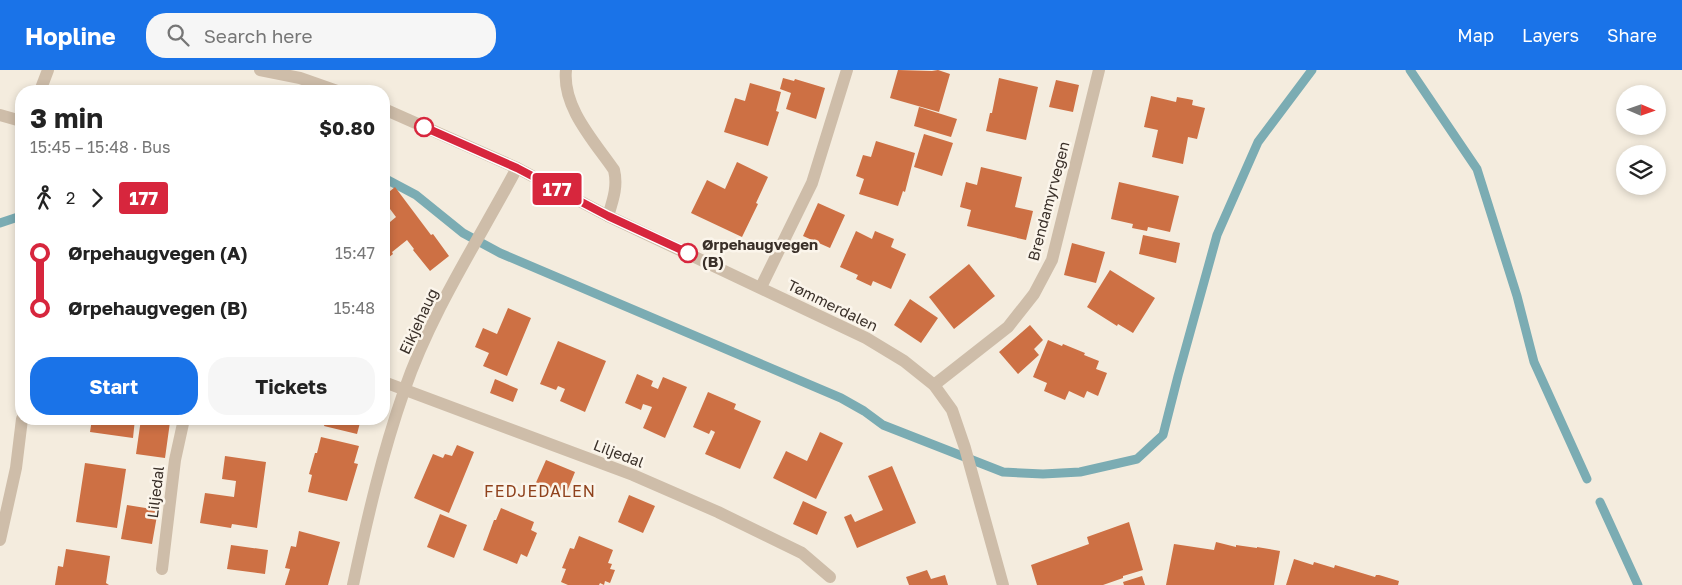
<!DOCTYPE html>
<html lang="en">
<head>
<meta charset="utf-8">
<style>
	body { margin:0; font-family:"Golos Text",sans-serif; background:#f6f6f6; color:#222; height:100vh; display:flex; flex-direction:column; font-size:19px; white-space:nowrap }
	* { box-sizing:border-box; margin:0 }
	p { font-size:16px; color:#767676 }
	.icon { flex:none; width:28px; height:28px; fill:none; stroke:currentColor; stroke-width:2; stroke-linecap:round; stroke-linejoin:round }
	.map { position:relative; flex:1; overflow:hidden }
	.details { position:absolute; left:15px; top:15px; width:375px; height:340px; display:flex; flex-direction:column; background:#fff; border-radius:20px; box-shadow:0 2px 8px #0003 }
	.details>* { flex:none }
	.badge { padding:0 10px; border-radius:4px; font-size:18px; line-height:32px }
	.needle { width:32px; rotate:92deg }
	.controls { position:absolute; left:1616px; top:15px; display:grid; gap:10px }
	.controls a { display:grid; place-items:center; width:50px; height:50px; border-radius:50%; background:#fff; box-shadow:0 2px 8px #0003; font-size:25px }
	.map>.badge { position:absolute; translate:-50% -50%; box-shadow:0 0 0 2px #fff }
	.legs { display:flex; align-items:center; gap:8px; height:55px; padding:0 15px; font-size:16px }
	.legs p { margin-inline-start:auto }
	.overview { display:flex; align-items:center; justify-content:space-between; height:85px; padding:0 15px }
	h1 { font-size:28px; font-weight:700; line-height:38px }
	.action { display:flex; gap:10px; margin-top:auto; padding:10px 15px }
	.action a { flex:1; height:58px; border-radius:20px; background:#1a73e8; color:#fff; font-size:20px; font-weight:700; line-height:58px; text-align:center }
	.action a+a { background:#f6f6f6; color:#222 }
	ul { padding:0 15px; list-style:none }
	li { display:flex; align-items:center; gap:18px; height:55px; font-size:19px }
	li i { display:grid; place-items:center; width:8px; height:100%; margin:0 6px; background:currentColor }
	li i::after { content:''; width:12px; height:12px; margin:-6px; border:4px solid; border-radius:50%; background:#fff }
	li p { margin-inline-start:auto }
	li:first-child i { background:linear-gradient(#0000 50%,currentColor 0) }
	li:last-child i { background:linear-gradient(currentColor 50%,#0000 0) }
	header { display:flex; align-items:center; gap:30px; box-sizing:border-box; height:70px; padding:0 25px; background:#1a73e8; color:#fff }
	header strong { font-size:24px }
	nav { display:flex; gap:28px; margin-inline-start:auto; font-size:18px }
	.search { width:350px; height:45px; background:#f6f6f6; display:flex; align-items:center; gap:12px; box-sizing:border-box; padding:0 18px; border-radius:20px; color:#767676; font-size:19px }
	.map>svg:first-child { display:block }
</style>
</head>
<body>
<header>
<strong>Hopline</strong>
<div class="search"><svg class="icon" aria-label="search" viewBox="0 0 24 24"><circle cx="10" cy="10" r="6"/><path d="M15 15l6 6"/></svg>Search here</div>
<nav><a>Map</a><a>Layers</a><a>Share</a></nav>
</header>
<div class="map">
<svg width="1682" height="515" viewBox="0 0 1682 515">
	<rect width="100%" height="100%" fill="#f4ecde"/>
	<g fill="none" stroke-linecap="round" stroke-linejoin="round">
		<!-- stream -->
		<path stroke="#7bacb3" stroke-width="9" d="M1410,0L1477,99L1517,226L1534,292L1587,409
			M384,108L416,125L463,163L500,183L841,328L864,341L883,355L1003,402L1043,404L1080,402L1137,389L1163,365L1178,306L1217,165L1258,72L1312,0
			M0,153L21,146
			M1600,432L1638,515"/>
	</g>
	<!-- building -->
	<path fill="#cd7044" d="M898,0L932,1L938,0L950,4L939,42L890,28Z
		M783,8L794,11L795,9L825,18L816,49L786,39L791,23L780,19Z
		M999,8L1038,17L1026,70L986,61L990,43H992Z
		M1056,10L1079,15L1073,42L1049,37Z
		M750,13L781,22L776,41L779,42L768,76L724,62L735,28L745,31Z
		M1151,26L1176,32L1177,27L1193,30L1192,35L1205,38L1197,69L1188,67L1183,94L1152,87L1158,60L1144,57Z
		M919,37L957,49L951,67L914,56Z
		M924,64L953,73L942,106L914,97Z
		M876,71L915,83L905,122L903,121L898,136L859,124L864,109L856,106L863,85L871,87Z
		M737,92L768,107L756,133L758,134L742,167L691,143L707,110L725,119Z
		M981,97L1022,107L1015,137L1033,141L1026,170L967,156L971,140L960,137L966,112L977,115Z
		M1119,112L1179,126L1170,162L1148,157L1147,161L1132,158L1133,154L1111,149Z
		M395,117L431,165L433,164L449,186L430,201L413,180L414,179L407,170L392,182L393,184L384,191V157L396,147L384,131V126Z
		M818,133L845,145L830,178L803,166Z
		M856,161L872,169L875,161L894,169L891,177L906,184L891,219L873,211L871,216L856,209L858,205L840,197Z
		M1143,165L1180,173L1176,193L1139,184Z
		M1072,173L1105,182L1096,213L1064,205Z
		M969,194L995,226L954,259L929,227Z
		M1110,200L1155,228L1133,263L1118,254L1117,256L1087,237Z
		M910,229L938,248L921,273L894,255Z
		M508,238L531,248L507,306L483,296L489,283L475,277L483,258L497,264Z
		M1030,255L1043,270L1034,279L1039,285L1018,304L999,282Z
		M1048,270L1062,276L1063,274L1085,283L1084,285L1099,291L1096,299L1107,303L1098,326L1087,321L1084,328L1069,321L1065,330L1044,321L1047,313L1033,307Z
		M558,271L606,291L585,342L560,331L565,319L558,316L556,320L540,314Z
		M637,304L653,311L651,316L658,319L663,307L687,317L665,368L643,358L652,337L643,334L641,340L625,333Z
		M495,309L518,319L513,332L490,323Z
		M708,322L736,334L734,339L761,351L740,399L705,384L715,362L711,360L709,364L693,357Z
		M92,349H135L133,368L90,362Z
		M141,349L170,352L165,388L136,384Z
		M326,349H361L357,364L324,356Z
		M820,362L843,373L816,429L773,408L786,381L807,391Z
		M321,367L359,376L354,393L358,394L347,431L308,422L312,405L309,404L315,383H317Z
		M457,375L474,382L449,443L414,428L433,384L443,388L445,384L452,386Z
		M225,386L266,392L257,458L232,454L231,458L200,453L205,423L234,427L236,411L222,409Z
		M546,390L575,402L564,429L534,417Z
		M85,393L126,399L117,458L76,452Z
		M892,396L916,453L857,478L844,447L851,444L855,452L883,440L868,406Z
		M629,425L655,436L643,463L618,452Z
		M803,431L827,442L817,465L793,454Z
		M127,435L158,440L152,474L121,469Z
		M501,438L534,452L531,460L537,463L527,487L521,484L517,494L483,480L494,450H496Z
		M440,444L467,455L454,488L427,477Z
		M1129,452L1143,500L1123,506V508L1103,515H1037L1031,495L1089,474L1087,467Z
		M299,461L340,472L328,515H285L290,499L285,498L291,476L296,477Z
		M579,466L613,480L608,493L612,494L610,499L615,500L610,513L605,511L604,515L600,513L599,515H568L561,512L566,499L562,498L570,478L574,479Z
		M1216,472L1236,477V475L1257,478V477L1280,481L1274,515H1166L1174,474L1214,480Z
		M231,475L268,480L265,504L227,499Z
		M66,479L110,486L106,513L109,515H55L58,496L63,497Z
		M1294,489L1313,495L1314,492L1334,498L1335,495L1375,507L1376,505H1379L1399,511L1398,515H1286Z
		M927,500L931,509L945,505L948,515H909L906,507Z
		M1142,506L1145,515H1124L1123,512Z"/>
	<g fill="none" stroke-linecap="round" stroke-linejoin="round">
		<!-- service -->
		<path stroke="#cebda9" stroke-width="12" d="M566,0C562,37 594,71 614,100C618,116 613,130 608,146"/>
		<!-- minor -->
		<path stroke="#cebda9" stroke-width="12" d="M0,45L21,51
			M761,217L812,113L847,0
			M384,312L633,405L718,442L802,483L830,507
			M934,315L1008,257L1034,224L1052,190L1099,0
			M162,499L175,390L184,349
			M353,515C367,449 382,384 404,321C431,242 478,171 517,98"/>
		<!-- tertiary -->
		<path stroke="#cebda9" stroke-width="12" d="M260,0L300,8L337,21
			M40,21L48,0
			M384,39L517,98L608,146L866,268L904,291L934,315L952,340L965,378L1003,515
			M0,470L16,398L22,349"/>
	</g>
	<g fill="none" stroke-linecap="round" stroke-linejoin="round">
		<defs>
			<path id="line-1" d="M424,57L517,98L608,146L688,183"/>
		</defs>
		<!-- line-1 casing -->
		<use href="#line-1" stroke="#fff" stroke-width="11"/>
		<!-- line-1 -->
		<use href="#line-1" stroke="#d7263d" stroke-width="8"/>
	</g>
	<!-- markers -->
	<g fill="#fff" stroke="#d7263d" stroke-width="2.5">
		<circle cx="424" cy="57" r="9"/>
		<circle cx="688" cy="183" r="9"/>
	</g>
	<g text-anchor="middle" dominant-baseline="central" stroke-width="5" stroke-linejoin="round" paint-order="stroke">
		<!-- street labels -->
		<g font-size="15" fill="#3a3029" stroke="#fbf5eb">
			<text transform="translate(1048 131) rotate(-75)">Brendamyrvegen</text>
			<text transform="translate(833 235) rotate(26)">Tømmerdalen</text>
			<text transform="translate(418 251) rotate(-65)">Eikjehaug</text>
			<text transform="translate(619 383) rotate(21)">Liljedal</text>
			<text transform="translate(155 422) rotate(-83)">Liljedal</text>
		</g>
		<!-- stop labels -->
		<g font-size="15" font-weight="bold" fill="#3a3029" stroke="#fbf5eb" text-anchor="start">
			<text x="702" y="174">Ørpehaugvegen<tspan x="702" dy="17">(B)</tspan></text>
		</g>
		<!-- neighbourhood labels -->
		<g font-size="16" letter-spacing="1" fill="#8f421d" stroke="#fbf5eb">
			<text x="540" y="421">FEDJEDALEN</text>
		</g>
	</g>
</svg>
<div class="controls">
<a><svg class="needle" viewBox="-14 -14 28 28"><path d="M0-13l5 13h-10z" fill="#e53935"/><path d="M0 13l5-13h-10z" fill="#767676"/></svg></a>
<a><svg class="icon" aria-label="layers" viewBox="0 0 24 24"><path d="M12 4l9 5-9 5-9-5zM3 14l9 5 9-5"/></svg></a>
</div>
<b class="badge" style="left:557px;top:119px;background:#d7263d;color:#fff">177</b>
<section class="details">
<div class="overview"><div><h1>3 min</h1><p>15:45 – 15:48 · Bus</p></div><b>$0.80</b></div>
<div class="legs"><svg class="icon" aria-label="walk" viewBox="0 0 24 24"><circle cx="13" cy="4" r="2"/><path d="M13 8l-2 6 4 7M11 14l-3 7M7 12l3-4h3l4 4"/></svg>2<svg class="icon" aria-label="forward" viewBox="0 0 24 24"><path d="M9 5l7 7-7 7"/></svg><b class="badge" style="background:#d7263d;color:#fff">177</b></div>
<ul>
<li><i style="color:#d7263d"></i><b>Ørpehaugvegen (A)</b><p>15:47</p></li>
<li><i style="color:#d7263d"></i><b>Ørpehaugvegen (B)</b><p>15:48</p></li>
</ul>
<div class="action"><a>Start</a><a>Tickets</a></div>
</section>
</div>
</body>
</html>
